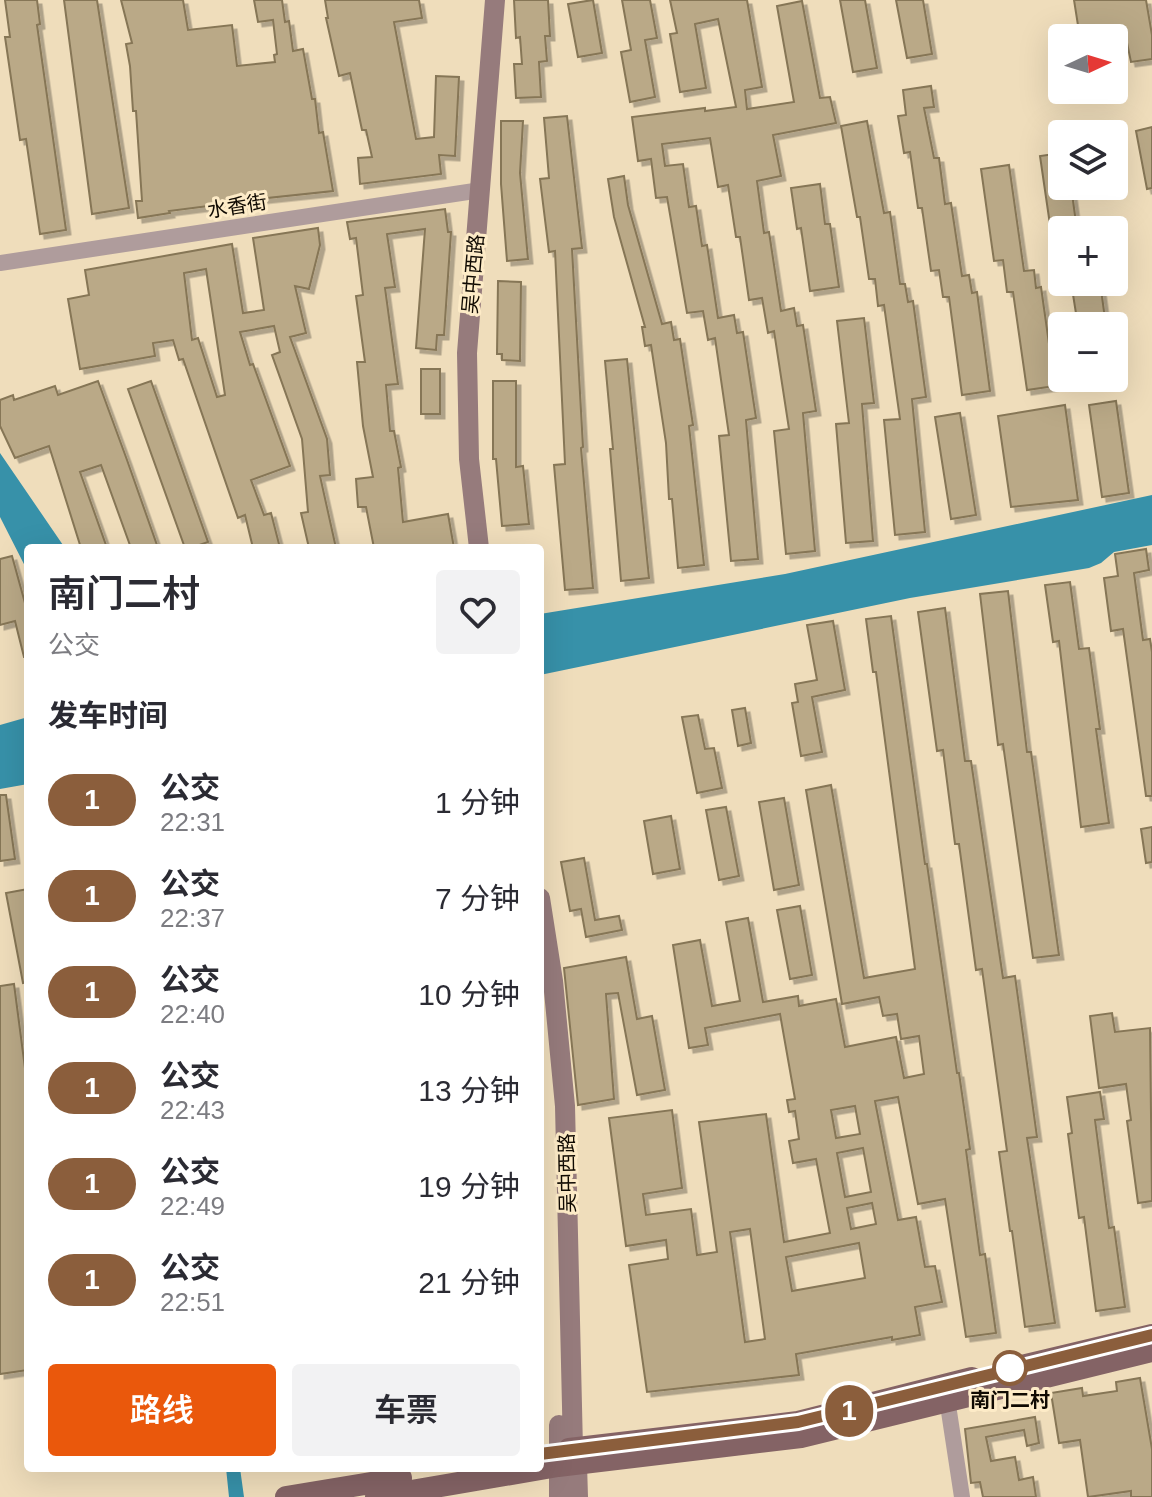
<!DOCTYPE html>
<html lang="zh">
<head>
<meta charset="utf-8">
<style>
	body { margin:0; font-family:Helvetica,"Noto Sans SC",sans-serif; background:#f2f2f3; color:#2b2b33; height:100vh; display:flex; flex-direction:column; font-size:30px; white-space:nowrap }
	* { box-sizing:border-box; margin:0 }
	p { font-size:26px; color:#7c7c81 }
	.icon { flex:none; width:44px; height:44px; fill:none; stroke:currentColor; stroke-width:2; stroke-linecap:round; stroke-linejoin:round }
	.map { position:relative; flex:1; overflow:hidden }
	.panel { position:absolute; left:24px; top:544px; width:520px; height:928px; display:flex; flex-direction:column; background:#fff; border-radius:8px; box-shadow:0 8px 32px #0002 }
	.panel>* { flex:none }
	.badge { padding:0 16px; border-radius:26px; font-size:28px; line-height:52px }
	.needle { width:52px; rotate:86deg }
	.controls { position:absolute; left:1048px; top:24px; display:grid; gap:16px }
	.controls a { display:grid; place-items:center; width:80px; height:80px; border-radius:8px; background:#fff; box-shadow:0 8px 32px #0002; font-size:40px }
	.map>.badge { position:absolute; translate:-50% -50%; box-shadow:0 0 0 4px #fff }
	h2 { padding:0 24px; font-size:30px; line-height:72px }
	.round { display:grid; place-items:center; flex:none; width:84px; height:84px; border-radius:8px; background:#f2f2f3 }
	.head { display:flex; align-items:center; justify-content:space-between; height:136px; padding:0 24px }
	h1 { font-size:38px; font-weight:600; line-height:60px }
	.button { display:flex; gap:16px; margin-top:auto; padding:16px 24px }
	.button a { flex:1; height:92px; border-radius:8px; background:#ea580c; color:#fff; font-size:32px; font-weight:600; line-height:92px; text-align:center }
	.button a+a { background:#f2f2f3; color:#2b2b33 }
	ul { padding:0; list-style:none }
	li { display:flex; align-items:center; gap:24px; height:96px; padding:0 24px }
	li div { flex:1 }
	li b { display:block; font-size:30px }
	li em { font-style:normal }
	li .badge { min-width:88px; font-weight:700; text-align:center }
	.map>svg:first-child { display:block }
</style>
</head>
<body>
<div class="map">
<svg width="1152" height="1497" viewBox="0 0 1152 1497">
	<defs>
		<filter id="shadow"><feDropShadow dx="4.5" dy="4.5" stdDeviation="0" flood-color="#0004"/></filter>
	</defs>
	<rect width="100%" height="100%" fill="#efddbb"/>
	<!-- water -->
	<path fill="#3791a9" d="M0,453L65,548H28V572L0,517Z
		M1152,495V545L1114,552L1101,563L1089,568L910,598L540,675V614L785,574Z
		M28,717V784L0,789V725Z
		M226,1468H240L244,1497H229Z"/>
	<!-- building -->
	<path fill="#baa987" stroke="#867656" stroke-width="2" fill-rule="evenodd" filter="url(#shadow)" d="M5,0H37L40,24L37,25L66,230L40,234L26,139L20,140L5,37H10Z
		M64,0H97L129,208L92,214Z
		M121,0H183L188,30L232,25L237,66L275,62L274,55L277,54L273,20L258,22L254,0H282L285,22L289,21L293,51L303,49L312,99H315L319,133L323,132L333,191L249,200V204H224L169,211L170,213L138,218L136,201H142L136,111H133L130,66L126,44L132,43Z
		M325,0H419L422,18L394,22L416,139L434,137L436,76L459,77L455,156L439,155L441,174L360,184L358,158L372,157L366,130H362L350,73L339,76L326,18H328Z
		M514,0H548L550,36H545L547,61L539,62L541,97L516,98L514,64H522L520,37L516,38Z
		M593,0L602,53L578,57L568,4Z
		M622,0H650L657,38L645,40L655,97L630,102L621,52L631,50Z
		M670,0H747L762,87L745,90L747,109L794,102L777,6L802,1L820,98L830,97L836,123L773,135L781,176L757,181L764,233L769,232L781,311L794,308L797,326L803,325L816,411L803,413L815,551L786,554L774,431L789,429L774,331L768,333L762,298L749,300L740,237H736L728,185L718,187L710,138L662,144L665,166L683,164L689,207L696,206L702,246L707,245L718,318L734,315L737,333L743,332L756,418L746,420L758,559L731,561L719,436L729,435L715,338L708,340L703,311L687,313L667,197L656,198L651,159L638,161L632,117L705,108V111L736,107L718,19L695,24L706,88L680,92L670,34L677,33Z
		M840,0H865L877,68L853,72Z
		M896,0H923L932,54L907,58Z
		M1074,0H1146L1152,35V59L1131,62L1126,38H1080Z
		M931,86L934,107L924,108L934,158H939L945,204L951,203L962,276L969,275L972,293L977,292L990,391L962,395L949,297H943L939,270L931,271L922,208H918L910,152L904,153L898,116L906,115L903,90Z
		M567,116L582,248L572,249L583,447L581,448L593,588L565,590L554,465L565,464L555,251L549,252L540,179L549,178L544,118Z
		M501,121H523L520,173L528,259L507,261L501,184Z
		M867,121L884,213L890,212L900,284H905L908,302L913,301L926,397L912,399L925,532L895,535L884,420L900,419L884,305L878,306L875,279H869L860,217H857L841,126Z
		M1152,127V188L1147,189L1136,131Z
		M1062,153V186H1071L1077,230H1062V265L1056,266L1040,156Z
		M1009,165L1024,271L1034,270L1036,288L1041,287L1055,386L1027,390L1013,292H1007L1003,260L994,261L981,169Z
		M624,176L628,205L662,324L671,322L674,340L680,339L693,425L689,426L704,565L678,568L672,499H669L666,443L651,345L645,346L642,327H645L614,217L608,179Z
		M820,184L825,224H830L839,287L810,291L801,228L797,229L791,188Z
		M445,209L448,232H451L444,335H437L436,350L416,348L425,229L387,234L395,287L385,288L398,384L386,385L390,431H394L401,467L398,468L403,522L448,514L454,548H374L366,507H358L356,479L373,477L363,426L357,362H365L356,296L363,295L356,238L350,239L347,222Z
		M318,228L320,245L309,289L295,286L306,333L290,337L327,439L330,475L320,476L336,548H309L301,513L308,512L302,439L272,355L280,352L274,326L240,332L250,365L253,364L290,466L251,480L264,515L271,513L280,548H253L245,515L238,518L183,359L179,360L173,340L153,343L155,356L80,369L68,299L89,295L85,270L232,244L243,313L264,310L253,238ZM206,269L225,395L217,397L198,338L192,340L184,273Z
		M498,281L521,282L520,361L502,360V354H497Z
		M1071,282H1100L1106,326H1078Z
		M864,318L874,403L862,404L873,541L846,543L836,424L849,423L837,321Z
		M627,359L649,578L621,581L610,449H613L605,361Z
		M421,369H440V414H421Z
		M98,381L127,460L158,548H131L101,465L80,472L107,548H81L49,446L15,458L0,426V400L13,395L14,400L55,386L58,395Z
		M151,381L208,542L191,548H185L128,389Z
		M493,381H516V467L523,466L529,524L502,526L496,459H493Z
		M1116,401L1129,493L1102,497L1089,405Z
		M1065,405L1078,500L1011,507L998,416Z
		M960,413L976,515L951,519L935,417Z
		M1146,549L1149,570L1134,573L1143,640L1150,639L1152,652V796H1146L1123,629L1111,631L1104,578L1118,576L1115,554Z
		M12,556L28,614V657H24L15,621L0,625V559Z
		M1070,582L1079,649L1089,648L1100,729H1096L1109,823L1081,827L1059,641L1053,642L1045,585Z
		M1008,591L1027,752H1031L1059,955L1033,958L1003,744L998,745L980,594Z
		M945,608L965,761H971L1003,978L1015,976L1037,1137L1027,1138L1055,1323L1025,1327L1012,1231H1010L999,1152L1007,1151L982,969L976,970L959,844H955L943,750L937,751L918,612Z
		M891,616L925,864H927L957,1073H959L970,1149L966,1150L980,1255L985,1254L996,1333L966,1337L945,1199L918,1204L898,1097L875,1101L898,1220L916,1217L925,1267L935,1266L942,1302L915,1307L920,1335L892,1340V1337L796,1354L799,1375L647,1392L629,1265L668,1259L666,1240L626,1246L609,1118L672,1110L682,1188L643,1194L646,1215L691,1209L697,1255L717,1252L699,1122L766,1114L784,1242L830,1233L816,1159L793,1163L789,1141L799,1139L795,1111L789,1112L787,1100L795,1099L780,1014L705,1028L708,1045L689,1048L673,945L700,940L712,1006L740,1001L726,922L748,918L763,1002L798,996L799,1006L836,999L845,1047L896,1037L904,1078L924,1074L919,1036L901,1039L897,1014L883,1016L879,997L842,1004L806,790L831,785L864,978L915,969L876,672H873L866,619ZM855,1106L860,1134L836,1138L831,1110ZM863,1148L871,1192L845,1197L837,1153ZM872,1203L876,1224L851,1229L847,1208ZM750,1229L765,1339L745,1342L730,1232ZM859,1243L865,1278L792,1291L786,1257Z
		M833,621L845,690L812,697L822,752L801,756L792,703L798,702L795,684L817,680L807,625Z
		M745,708L751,743L738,746L732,710Z
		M698,715L705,749L714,748L722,788L697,793L682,717Z
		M0,795H6L15,859L0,861Z
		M784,798L799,885L774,890L759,802Z
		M726,807L739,876L719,880L706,810Z
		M671,816L680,869L653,874L644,821Z
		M1152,827V862L1146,863L1141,829Z
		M584,858L595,920L619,916L622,930L586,937L581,909L570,911L561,862Z
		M28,889V982L23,983L6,893Z
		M800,906L812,975L790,979L777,910Z
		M626,957L637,1019L652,1016L665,1090L637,1095L618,993L606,994L614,1099L578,1105L564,968Z
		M14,984L28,1091V1370L0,1374V986Z
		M1112,1013L1115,1032L1150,1028L1152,1201L1138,1203L1127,1121L1131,1120L1126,1084L1099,1088L1090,1016Z
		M1100,1092L1104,1119L1095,1120L1109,1228L1114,1227L1125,1307L1096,1311L1084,1217L1079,1218L1068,1134L1072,1133L1067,1097Z
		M1140,1378L1152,1449V1497H1131V1491L1088,1497L1080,1440L1059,1443L1051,1393L1082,1388L1083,1396L1117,1391L1116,1382Z
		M1035,1417L1039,1443L1027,1446L1024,1430L986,1437L991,1461L1015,1457L1019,1480L1033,1477L1036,1497H983L980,1482L971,1483L965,1429Z"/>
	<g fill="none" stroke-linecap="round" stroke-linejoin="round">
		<!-- tertiary -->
		<path stroke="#af9c9c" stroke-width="16" d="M0,263L481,190
			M946,1392L962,1497"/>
		<!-- secondary -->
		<path stroke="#967b7c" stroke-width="20" d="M479,548L469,459L467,353L495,0
			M540,898L553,981L565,1106L573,1449L577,1464L578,1497
			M559,1425V1497"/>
		<!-- primary -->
		<path stroke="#846365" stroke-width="22" d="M1013,1368L1152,1335
			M569,1449L798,1422L972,1378
			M286,1497L401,1478
			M376,1497L558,1466L801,1437L1152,1351"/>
	</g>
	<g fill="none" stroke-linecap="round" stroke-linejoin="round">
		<defs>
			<path id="line" d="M540,1454L798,1422L1152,1335"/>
		</defs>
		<!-- line casing -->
		<use href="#line" stroke="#fff" stroke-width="18"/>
		<!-- line -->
		<use href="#line" stroke="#8b5e3c" stroke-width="12"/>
	</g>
	<!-- markers -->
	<circle fill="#fff" stroke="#8b5e3c" stroke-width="4" cx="1010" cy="1368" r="16"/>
	<g text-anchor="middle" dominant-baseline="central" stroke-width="6" stroke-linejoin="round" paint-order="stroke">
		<!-- street labels -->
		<g font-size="20" fill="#100a02" stroke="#fdebc7">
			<text transform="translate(237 206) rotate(-9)">水香街</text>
			<text transform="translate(473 274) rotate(-85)">吴中西路</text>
			<text transform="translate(567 1173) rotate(-91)">吴中西路</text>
		</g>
		<!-- stop labels -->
		<g font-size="20" font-weight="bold" fill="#100a02" stroke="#fdebc7">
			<text x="1010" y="1400">南门二村</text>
		</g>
	</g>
</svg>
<div class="controls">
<a><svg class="needle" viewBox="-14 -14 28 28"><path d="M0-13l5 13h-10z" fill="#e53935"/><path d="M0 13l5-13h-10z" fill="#7c7c81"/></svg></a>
<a><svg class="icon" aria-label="layers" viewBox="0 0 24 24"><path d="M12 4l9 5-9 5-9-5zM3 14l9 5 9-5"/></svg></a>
<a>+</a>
<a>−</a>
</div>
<b class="badge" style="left:849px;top:1411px;background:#8b5e3c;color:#fff">1</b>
<section class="panel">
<div class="head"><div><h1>南门二村</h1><p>公交</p></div><a class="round"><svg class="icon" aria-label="heart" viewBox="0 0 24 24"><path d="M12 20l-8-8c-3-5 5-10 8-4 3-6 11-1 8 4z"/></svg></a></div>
<h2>发车时间</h2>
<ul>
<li><span class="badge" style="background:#8b5e3c;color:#fff">1</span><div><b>公交</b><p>22:31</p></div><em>1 分钟</em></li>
<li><span class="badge" style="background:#8b5e3c;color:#fff">1</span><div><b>公交</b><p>22:37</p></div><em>7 分钟</em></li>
<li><span class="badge" style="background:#8b5e3c;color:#fff">1</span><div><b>公交</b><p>22:40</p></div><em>10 分钟</em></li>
<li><span class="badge" style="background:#8b5e3c;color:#fff">1</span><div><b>公交</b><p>22:43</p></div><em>13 分钟</em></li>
<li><span class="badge" style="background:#8b5e3c;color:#fff">1</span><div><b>公交</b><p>22:49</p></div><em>19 分钟</em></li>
<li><span class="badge" style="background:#8b5e3c;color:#fff">1</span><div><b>公交</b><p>22:51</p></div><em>21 分钟</em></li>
</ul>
<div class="button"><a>路线</a><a>车票</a></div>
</section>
</div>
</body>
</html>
